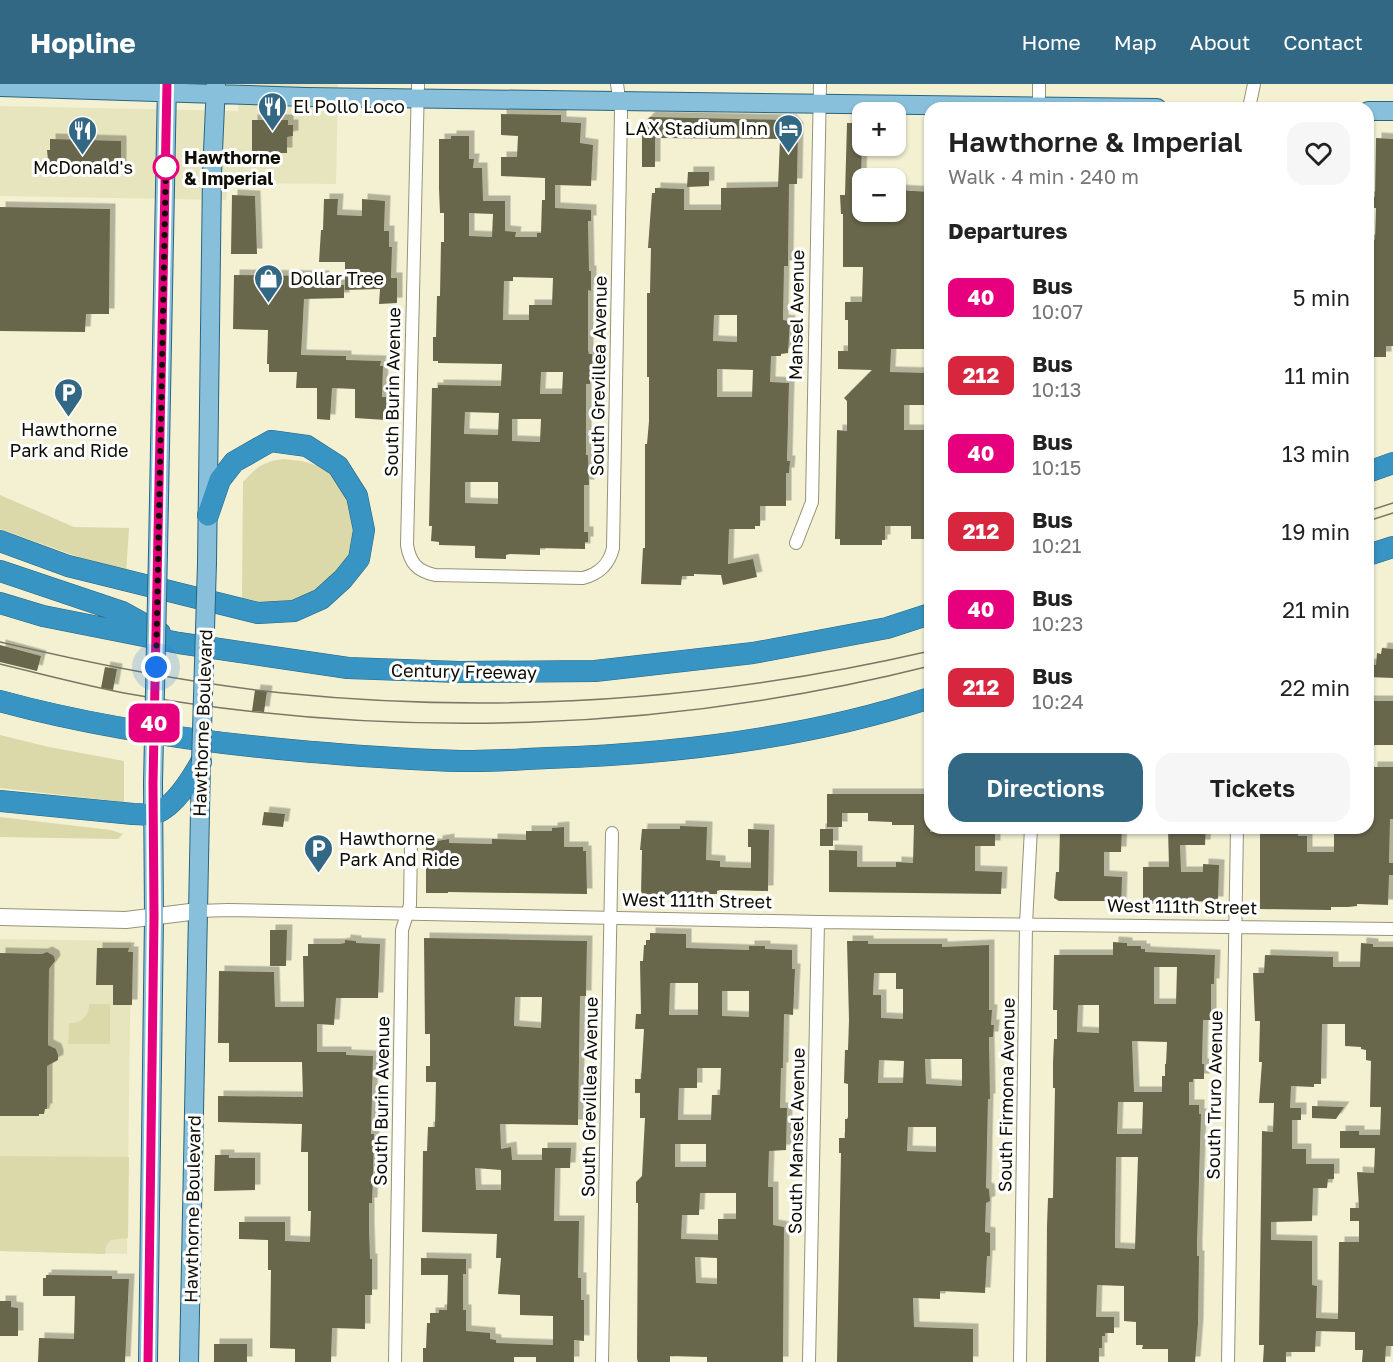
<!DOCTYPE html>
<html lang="en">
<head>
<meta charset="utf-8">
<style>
	body { margin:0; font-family:"Golos Text",sans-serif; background:#f6f6f6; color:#222; height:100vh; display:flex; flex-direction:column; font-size:22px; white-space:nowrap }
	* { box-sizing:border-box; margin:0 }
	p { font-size:20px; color:#767676 }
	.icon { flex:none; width:33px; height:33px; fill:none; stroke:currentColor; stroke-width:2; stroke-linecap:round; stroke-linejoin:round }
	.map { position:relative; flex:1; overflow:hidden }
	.panel { position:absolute; left:924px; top:18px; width:450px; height:732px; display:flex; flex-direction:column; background:#fff; border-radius:18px; box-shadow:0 2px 4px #0004 }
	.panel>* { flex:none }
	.badge { padding:0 12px; border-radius:9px; font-size:21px; line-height:39px }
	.tools { position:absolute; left:852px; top:18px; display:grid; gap:12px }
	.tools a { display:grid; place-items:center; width:54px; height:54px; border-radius:12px; background:#fff; box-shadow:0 2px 4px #0004; font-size:30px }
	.you { position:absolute; width:30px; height:30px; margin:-15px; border:4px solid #fff; border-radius:50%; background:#1a73e8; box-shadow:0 0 0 9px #1a73e833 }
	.map>.badge { position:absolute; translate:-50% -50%; box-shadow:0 0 0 3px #fff }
	h2 { padding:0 24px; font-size:22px; line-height:54px }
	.round { display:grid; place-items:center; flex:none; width:63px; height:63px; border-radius:18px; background:#f6f6f6 }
	.head { display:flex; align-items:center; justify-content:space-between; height:102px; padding:0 24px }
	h1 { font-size:28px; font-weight:600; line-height:45px }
	.primary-button { display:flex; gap:12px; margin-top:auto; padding:12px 24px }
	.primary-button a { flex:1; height:69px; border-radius:18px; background:#336884; color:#fff; font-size:24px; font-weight:600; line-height:69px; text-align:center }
	.primary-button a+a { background:#f6f6f6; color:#222 }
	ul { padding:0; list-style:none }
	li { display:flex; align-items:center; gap:18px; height:78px; padding:0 24px }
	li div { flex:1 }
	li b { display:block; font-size:22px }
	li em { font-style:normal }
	li .badge { min-width:66px; font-weight:700; text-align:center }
	header { display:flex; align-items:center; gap:36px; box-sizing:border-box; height:84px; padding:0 30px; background:#336884; color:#fff }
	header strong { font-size:28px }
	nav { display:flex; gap:33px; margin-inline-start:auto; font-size:21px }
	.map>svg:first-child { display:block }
</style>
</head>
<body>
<header>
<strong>Hopline</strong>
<nav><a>Home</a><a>Map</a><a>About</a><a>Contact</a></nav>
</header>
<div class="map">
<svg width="1393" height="1278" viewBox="0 0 1393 1278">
	<defs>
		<filter id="shadow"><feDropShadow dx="5.5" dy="-5.5" stdDeviation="0" flood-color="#0004"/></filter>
	</defs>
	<rect width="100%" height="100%" fill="#f3f1d2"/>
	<!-- built -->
	<path fill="#e7e5be" d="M239,0H338L336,100L229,99L226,116L0,112V22L238,27Z
		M0,855L131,857L127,1170L0,1167Z"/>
	<!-- green -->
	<path fill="#dbd9a9" d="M283,375L302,377L322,383L331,391L348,416L354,448L351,468L328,501L291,518L272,520L242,514L243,398C257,383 262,378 283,375Z
		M0,411L74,443L129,444L126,490L0,445Z
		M0,651L49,663L124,677V718L0,704Z
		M0,733L111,746L123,750L118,755H114L0,753Z
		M89,920H110V960H68L69,939C81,940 89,932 89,920Z
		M0,1072L129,1073L128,1154L111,1156L106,1162L105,1170L0,1167Z"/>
	<!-- building -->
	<path fill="#68664b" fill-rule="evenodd" filter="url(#shadow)" d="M501,30L561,31V38L581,39L580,59L593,61L591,102L555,101V124L591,126V137H588L589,187H591V207L588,206V266L589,270H592V281H591L590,300H586V371H588L589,401H584V448H588V458H585V465L540,464V471L510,470L506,471V475L475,474V462L439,461V458L431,457L432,442H429L432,304H438V301L501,302L502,280L438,279V277H433V253H436L437,212H440L441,158H444V129H440L439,105V55H451V52H469V75H474L473,84H482L483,117H505V147L516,148L515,153H537V149H541L542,116H545V94L501,92V73H517L518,52L501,51ZM469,129L493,130L492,153L469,152ZM513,193L553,194L552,221H529V236H503L504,197H513ZM541,288H563L562,310H540ZM465,328L499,329L498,351L464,350ZM512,335H541L540,358L512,357ZM465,398H498V420L465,419Z
		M650,33L791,36L798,44L797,100H789L788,182H784L783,236L790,237L788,269L781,270V272H771L770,298L789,299L787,377H790L789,389H786V422H760V442H755V445H729L728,480L753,475L757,493L723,501L721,491L694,490V492H682L681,501L641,500L643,464H645V360H647L649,337V293H647V209H650L651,164H648L652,109H655V104L684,105V126H721V104L778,103L780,55L655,54V83H642V41ZM714,231H737V258L713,257ZM717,285L753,286L752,313H717Z
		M252,36H288V41H293V52L287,53V69H252Z
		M847,39H862L861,111H862V128H896V106L930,108V176L927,217H930V239H925V265H891L890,288L930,289V321H904V346H930V450H927V455H911V442H885V456H882V461H840V455H835L837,346L847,347V317L844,314L872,286L838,285V267H848V236H845V218H862L863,183H843V130H841L840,111H845Z
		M1376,54L1393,55V262H1386V273H1368V156H1375L1376,124H1368V113H1375Z
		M50,55L121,57V85H104V89L49,87L47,66H50Z
		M688,88H709V102L687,103Z
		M232,111L255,112L257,170H231Z
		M324,115H338L337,131L362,132V115L385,117L384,147H389V163H392L391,194H397V219L379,220L380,205L345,206V178H319L321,146H323Z
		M0,123L110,125L109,230H86L85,248L0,247Z
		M234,191L324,192L323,201H344V214L304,215L301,271L346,272V276L381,277L380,282H383L382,313H386V336L355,334V305L332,304L330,336L317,335V304H296L297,288H269V280H267L268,246L233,245Z
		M0,561L41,572L37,587L0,578Z
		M1382,564L1393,565V594L1368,593V580L1376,581L1377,569L1381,570Z
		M105,583L117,585L113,606L101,604Z
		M255,606L267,607L264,628L252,627Z
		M1368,617H1393V661H1368Z
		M1372,683H1393V735H1390L1389,779H1393V791H1389L1388,821L1357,820V822L1348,823H1331V826L1260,825V744H1298V752H1307V768H1334V744H1368V708H1371Z
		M827,710H930V748H995V762H975V787L1002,788L1001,810L829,808V766L857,767V783H896V778L913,779L914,741H892V738L868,737V729H842V743H827Z
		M264,728L285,730L283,743L262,741Z
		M680,742L707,743L706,776L720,777V783L751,784V763H748V745L769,746L768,807L720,806L717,807V810H686V812L641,810L642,766H640L642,745H680Z
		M564,743V763H583V767H586L587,810L448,808V809H426V760H437V757L449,755V759L492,760V755L526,756V747H552V744Z
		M1060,744H1122L1121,768H1104V792L1122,793L1121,825L1107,824V817H1059L1054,814L1056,788H1059Z
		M1168,744H1206L1205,761H1180L1181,788H1203V780L1219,781L1218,818L1157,816V820H1143V783H1169Z
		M820,745H833V762H820Z
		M270,846H287L286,882H270Z
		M650,849L686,850V864L749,866V862H765V865L792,866V885H795L793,931L784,930L783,984H781L780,1024H787L786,1066L769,1067L768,1103H773V1141L784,1143L783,1278H707V1273L670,1272V1278H638L637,1275L638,1119H636V1098L642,1092L645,1034H640V1009H635V995H641L644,945H635L636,930H641L640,877H643L644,861H646V856H650ZM670,899H698V931H669ZM722,907H749V933L722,932ZM697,984H721L720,1011H712L711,1036H678L679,1004H697ZM675,1060H706V1083H675ZM700,1109H736V1135H718V1156L681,1155L682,1131H699ZM695,1173L717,1174V1200L696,1199Z
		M424,854L587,857L586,912H580L578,1041L500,1040L501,1065L511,1063L512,1076H542V1064H571L570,1084H555L554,1137H579L578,1194H581V1216H584V1257L574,1256V1278H536V1273H514V1278H423V1264H426L427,1239H430V1229H439V1226H447L448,1191H421V1174L466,1175V1190H463V1226H466V1247L490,1249V1255L496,1256V1259L553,1261V1232L520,1231V1211L498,1210L501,1174H496L497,1150L422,1148L423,1067H427L428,1043H435L436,998H426V982H430V950H425ZM515,913H542L541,944L514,942ZM475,1084L501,1086V1106H476Z
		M345,856L356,857V859L380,860L378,914H336L334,941L317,940V968H346V971L373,972L371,1050H374L373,1093L372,1119H369V1145L370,1175H372V1211H365V1245L332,1244L331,1278H295V1265L270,1264L271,1186H268V1156L239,1155V1138H285V1157L310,1158L311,1127H308V1068H301L302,1040L218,1038V1012L303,1013L302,978H229V959H218L219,887L274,888L275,923H304L303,872H308V860H339L345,859Z
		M847,857H868V860H942V863L989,861V926H992L991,941H994L993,953H989L990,1015H988L986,1104L989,1105L990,1117L986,1119L985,1148L990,1149V1172H987L985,1209L940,1207V1215L913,1214L914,1243L973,1245V1278H837L841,1069H839V1054H845V1035H847L848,1033V1000L844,999L845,966H848L849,936ZM874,889H896V905H903V935L881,934V911H873ZM925,975H962V1002L926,1000ZM879,976L904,977L903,999H878ZM908,1043H936V1068L907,1067Z
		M1113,858L1127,859V862H1141V865H1145V868L1215,871L1214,900H1211V936H1203L1202,980H1204V995H1193V998H1189V1021H1199V1030H1201L1197,1160V1172H1199L1198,1240L1195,1278H1168V1265H1142L1143,1261H1136V1238L1124,1237V1202L1097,1201L1096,1233H1114V1249H1105V1252H1102V1264H1099V1278H1046L1047,1142L1048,1114H1053L1055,1004H1053V979L1054,955H1057V926H1053L1054,871H1113ZM1154,883H1177L1176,920H1154ZM1078,921H1099V949L1077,948ZM1132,957L1167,958L1166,980H1165V992H1162V1008H1134ZM1118,1018H1143L1142,1050H1117ZM1116,1073H1138L1135,1165L1115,1164Z
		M1361,859L1373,860V863H1393V1262H1386L1385,1278H1362L1363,1266H1355V1248L1316,1247L1315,1268H1286V1278H1263L1264,1261H1259L1262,1047L1273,1048L1274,1019H1259L1262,978H1259L1260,937H1255L1253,889H1264L1265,871L1333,873V883H1360ZM1322,940H1345V962L1361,963V965L1366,966V976L1371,977L1370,1023H1381L1380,1051H1359V1047H1340V1064H1375L1374,1089L1357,1088L1359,1124H1350V1137H1359V1158H1339L1338,1235L1316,1234L1317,1202L1312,1201V1157L1271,1156V1138L1312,1137L1313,1104H1327L1328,1095H1334V1080H1306V1065H1292V1036H1301V1024H1290L1291,1002L1314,1003V1000H1321Z
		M97,864H129L128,868H133L132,921H113V901H96Z
		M47,868L54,872L55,877L49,885L48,961L56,965L58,971V976L47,982V1025H45L44,1030H39V1032H0V869L42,870Z
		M1312,1022L1344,1023L1336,1035L1312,1034Z
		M215,1071H229V1074H255V1106L214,1107Z
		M46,1191L112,1192V1195H129L125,1278H38L39,1254L74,1255L75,1212H43V1194H46Z
		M0,1217H11V1223L18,1224V1252H0Z
		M214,1260H247V1278H214Z"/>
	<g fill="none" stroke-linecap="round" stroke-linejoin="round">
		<defs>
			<path id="street" d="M418,0L407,461C410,479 417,487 435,491L583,494C599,490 609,481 613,464L621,28L617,0
				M1039,24V0
				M1249,24L1254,0
				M796,459L812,418L820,0
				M198,827L228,826L818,838L1393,845
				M395,1278L402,846L410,821L411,758
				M602,1278L612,749
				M809,1278L818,838
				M1020,1278L1026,840L1031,744
				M1228,1278L1237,744"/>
			<path id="secondary" d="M0,833L126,836L198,827"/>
			<path id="primary" d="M0,3L306,13L1157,24
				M1368,27H1393
				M158,467L167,0
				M207,479L212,90L216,0
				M148,1278L154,833L153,699
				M189,1278L201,678"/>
			<path id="highway" d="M1368,388L1393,379
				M0,457L68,482L258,529L294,527L321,515L343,495L359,475L364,446L357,412L338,382L307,362L271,357L234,378L220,396L208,431
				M1368,471L1393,463
				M0,487L122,528L160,549
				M0,519L43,532L179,559L348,584L459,588L595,587L753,569L887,544L930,530
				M0,617C102,645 207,659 312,668C365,672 419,677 473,677C498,677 523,675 548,674C677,670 808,654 930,614
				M0,717L133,730C139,730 147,731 153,730C173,725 192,694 201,678"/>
		</defs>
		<!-- street casing -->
		<use href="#street" stroke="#969478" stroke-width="14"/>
		<!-- secondary casing -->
		<use href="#secondary" stroke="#969478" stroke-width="18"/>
		<!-- primary casing -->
		<use href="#primary" stroke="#296580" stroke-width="20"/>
		<!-- highway casing -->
		<use href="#highway" stroke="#296580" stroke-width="22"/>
		<!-- street -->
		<use href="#street" stroke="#fff" stroke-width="12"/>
		<!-- secondary -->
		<use href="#secondary" stroke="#fff" stroke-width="16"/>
		<!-- primary -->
		<use href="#primary" stroke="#88bfda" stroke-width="18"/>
		<!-- highway -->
		<use href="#highway" stroke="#3894c2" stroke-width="21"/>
		<!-- tram -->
		<path stroke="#797864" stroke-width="1.5" d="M1368,427L1393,419
			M1368,437L1393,429
			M0,558C93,580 187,599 283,609C500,631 718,616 930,567
			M0,580C41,590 83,601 124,609C392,657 667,648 930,582"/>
		<defs>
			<path id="primary-bridge" d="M201,678L207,479
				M153,699L158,467"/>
		</defs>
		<!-- primary-bridge casing -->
		<use href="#primary-bridge" stroke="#296580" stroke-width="20" stroke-linecap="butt"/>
		<!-- primary-bridge -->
		<use href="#primary-bridge" stroke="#88bfda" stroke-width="18"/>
	</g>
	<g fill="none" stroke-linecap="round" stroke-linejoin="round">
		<defs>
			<path id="line" d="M148,1278L154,833L153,699L167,0"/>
		</defs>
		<!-- line casing -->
		<use href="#line" stroke="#fff" stroke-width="14"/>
		<!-- line -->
		<use href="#line" stroke="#e6007e" stroke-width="9"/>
		<!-- walk -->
		<path stroke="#0e0e04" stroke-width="6" stroke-dasharray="0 10.8" d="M156,583L166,77V83"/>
	</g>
	<!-- icons -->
	<defs>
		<symbol id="restaurant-pin" viewBox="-11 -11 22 30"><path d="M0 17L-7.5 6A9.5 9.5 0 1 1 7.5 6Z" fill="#336884" stroke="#fff"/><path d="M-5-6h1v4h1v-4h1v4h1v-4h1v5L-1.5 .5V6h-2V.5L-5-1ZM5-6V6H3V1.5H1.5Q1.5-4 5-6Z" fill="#fff"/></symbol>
		<symbol id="hotel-pin" viewBox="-11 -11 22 30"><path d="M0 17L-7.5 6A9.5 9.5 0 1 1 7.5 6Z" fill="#336884" stroke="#fff"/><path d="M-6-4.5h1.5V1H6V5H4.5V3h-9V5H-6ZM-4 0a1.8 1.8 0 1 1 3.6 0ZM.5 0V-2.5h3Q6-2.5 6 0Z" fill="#fff"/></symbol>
		<symbol id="shop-pin" viewBox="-11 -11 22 30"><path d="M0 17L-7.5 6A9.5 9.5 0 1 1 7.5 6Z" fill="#336884" stroke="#fff"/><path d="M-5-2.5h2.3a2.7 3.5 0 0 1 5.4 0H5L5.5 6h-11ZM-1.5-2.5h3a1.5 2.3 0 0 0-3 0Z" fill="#fff"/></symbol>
		<symbol id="parking-pin" viewBox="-11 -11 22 30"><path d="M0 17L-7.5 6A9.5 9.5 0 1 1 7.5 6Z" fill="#336884" stroke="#fff"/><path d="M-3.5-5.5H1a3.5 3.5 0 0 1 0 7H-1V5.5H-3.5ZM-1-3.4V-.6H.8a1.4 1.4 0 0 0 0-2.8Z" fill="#fff"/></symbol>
	</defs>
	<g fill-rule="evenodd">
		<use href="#restaurant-pin" x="256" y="6" width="33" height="45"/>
		<use href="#hotel-pin" x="772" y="28" width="33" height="45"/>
		<use href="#restaurant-pin" x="66" y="30" width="33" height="45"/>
		<use href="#shop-pin" x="252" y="178" width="33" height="45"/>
		<use href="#parking-pin" x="52" y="292" width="33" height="45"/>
		<use href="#parking-pin" x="302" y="748" width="33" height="45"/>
	</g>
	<!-- markers -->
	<circle fill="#fff" stroke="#e6007e" stroke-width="3" cx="166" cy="83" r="12"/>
	<g text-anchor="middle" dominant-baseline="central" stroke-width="6" stroke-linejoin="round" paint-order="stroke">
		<!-- poi labels -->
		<g font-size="18" fill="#0e0e04" stroke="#fff" text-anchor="start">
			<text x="293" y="22">El Pollo Loco</text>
			<text x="768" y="44" text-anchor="end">LAX Stadium Inn</text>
			<text x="83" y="83" text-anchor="middle">McDonald's</text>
			<text x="290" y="194">Dollar Tree</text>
			<text x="69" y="345" text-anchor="middle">Hawthorne<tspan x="69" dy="21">Park and Ride</tspan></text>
			<text x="339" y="754">Hawthorne<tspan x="339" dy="21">Park And Ride</tspan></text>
		</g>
		<!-- stop labels -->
		<g font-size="18" font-weight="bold" fill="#0e0e04" stroke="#fff" text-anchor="start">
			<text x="184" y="73">Hawthorne<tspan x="184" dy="21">&amp; Imperial</tspan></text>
		</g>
		<!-- street labels -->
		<g font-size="18" fill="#0e0e04" stroke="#fff">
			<text transform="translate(796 231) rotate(-89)">Mansel Avenue</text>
			<text transform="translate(598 292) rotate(-89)">South Grevillea Avenue</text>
			<text transform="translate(392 308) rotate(-89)">South Burin Avenue</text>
			<text transform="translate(464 587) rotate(1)">Century Freeway</text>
			<text transform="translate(202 639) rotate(-88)">Hawthorne Boulevard</text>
			<text transform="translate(697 816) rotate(1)">West 111th Street</text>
			<text transform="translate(1182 822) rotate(1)">West 111th Street</text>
			<text transform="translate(1006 1011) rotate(-89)">South Firmona Avenue</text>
			<text transform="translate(1214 1011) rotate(-89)">South Truro Avenue</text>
			<text transform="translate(589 1013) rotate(-89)">South Grevillea Avenue</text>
			<text transform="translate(381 1017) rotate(-89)">South Burin Avenue</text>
			<text transform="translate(796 1057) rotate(-89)">South Mansel Avenue</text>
			<text transform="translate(192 1125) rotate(-89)">Hawthorne Boulevard</text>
		</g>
	</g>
</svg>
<div class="tools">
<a>+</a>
<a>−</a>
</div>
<div class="you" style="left:156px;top:583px"></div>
<b class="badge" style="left:154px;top:639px;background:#e6007e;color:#fff">40</b>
<section class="panel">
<div class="head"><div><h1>Hawthorne &amp; Imperial</h1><p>Walk · 4 min · 240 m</p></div><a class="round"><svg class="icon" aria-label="heart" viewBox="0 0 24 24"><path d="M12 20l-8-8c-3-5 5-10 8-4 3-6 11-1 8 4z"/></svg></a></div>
<h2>Departures</h2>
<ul>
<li><span class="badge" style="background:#e6007e;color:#fff">40</span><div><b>Bus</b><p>10:07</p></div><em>5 min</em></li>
<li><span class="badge" style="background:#d7263d;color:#fff">212</span><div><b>Bus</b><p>10:13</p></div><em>11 min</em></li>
<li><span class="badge" style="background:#e6007e;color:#fff">40</span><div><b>Bus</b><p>10:15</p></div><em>13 min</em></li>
<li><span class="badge" style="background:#d7263d;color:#fff">212</span><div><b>Bus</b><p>10:21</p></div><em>19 min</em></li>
<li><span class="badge" style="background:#e6007e;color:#fff">40</span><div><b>Bus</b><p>10:23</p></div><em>21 min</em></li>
<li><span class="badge" style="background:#d7263d;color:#fff">212</span><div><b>Bus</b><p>10:24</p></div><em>22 min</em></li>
</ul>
<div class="primary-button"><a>Directions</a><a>Tickets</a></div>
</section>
</div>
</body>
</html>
